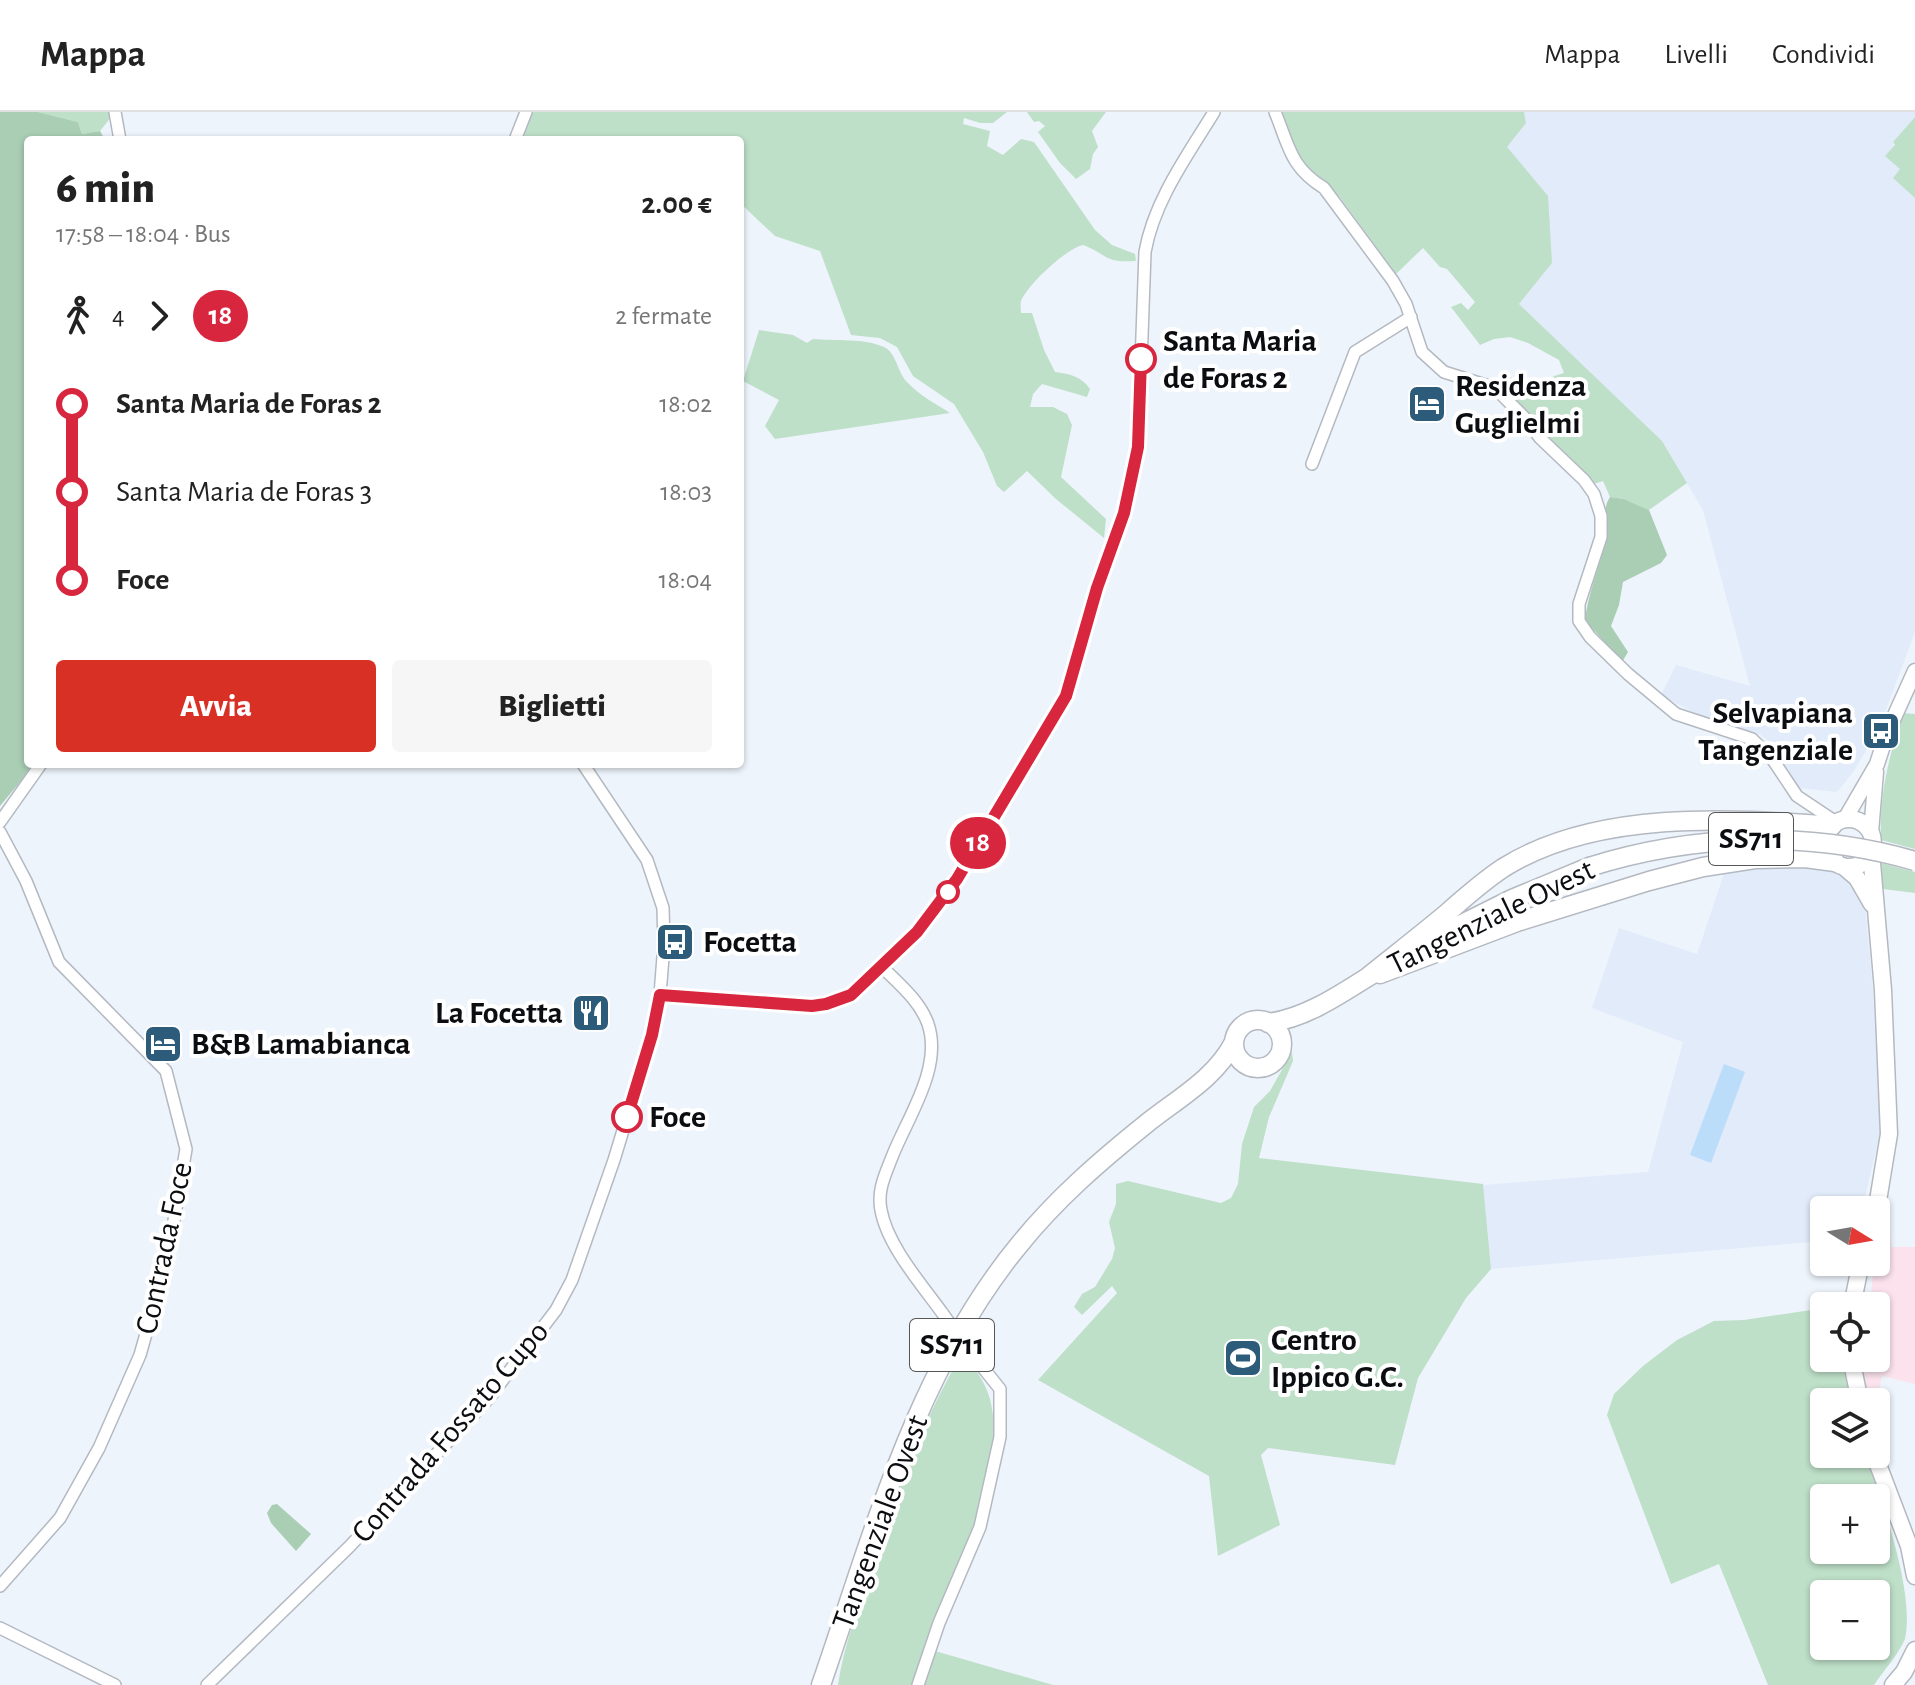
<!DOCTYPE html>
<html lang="it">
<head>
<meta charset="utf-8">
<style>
	body { margin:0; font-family:"Alegreya Sans",sans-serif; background:#f6f6f6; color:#222; height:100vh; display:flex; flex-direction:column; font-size:30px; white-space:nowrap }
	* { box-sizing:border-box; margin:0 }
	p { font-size:26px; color:#767676 }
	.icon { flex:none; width:44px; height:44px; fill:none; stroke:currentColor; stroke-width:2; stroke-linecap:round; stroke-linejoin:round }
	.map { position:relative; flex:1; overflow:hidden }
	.sheet { position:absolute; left:24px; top:24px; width:720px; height:632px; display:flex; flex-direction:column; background:#fff; border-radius:8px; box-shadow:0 2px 6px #0004 }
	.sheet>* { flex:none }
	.badge { padding:0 16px; border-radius:26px; font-size:28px; line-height:52px }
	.needle { width:52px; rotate:101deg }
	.fabs { position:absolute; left:1810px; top:1084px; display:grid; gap:16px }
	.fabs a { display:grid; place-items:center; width:80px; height:80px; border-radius:8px; background:#fff; box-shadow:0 2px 6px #0004; font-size:40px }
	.map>.badge { position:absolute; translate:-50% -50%; box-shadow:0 0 0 4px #fff }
	.legs { display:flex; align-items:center; gap:12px; height:88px; padding:0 32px; font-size:26px }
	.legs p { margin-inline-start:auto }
	.head { display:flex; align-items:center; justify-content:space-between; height:136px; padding:0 32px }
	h1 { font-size:44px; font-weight:800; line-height:60px }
	.cta { display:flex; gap:16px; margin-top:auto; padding:16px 32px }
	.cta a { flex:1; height:92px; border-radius:8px; background:#d93025; color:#fff; font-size:32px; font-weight:800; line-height:92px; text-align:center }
	.cta a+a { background:#f6f6f6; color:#222 }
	ul { padding:0 32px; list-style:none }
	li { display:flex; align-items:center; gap:28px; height:88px; font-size:30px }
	li i { display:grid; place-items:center; width:12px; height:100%; margin:0 10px; background:currentColor }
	li i::after { content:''; width:20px; height:20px; margin:-10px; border:6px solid; border-radius:50%; background:#fff }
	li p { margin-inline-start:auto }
	li:first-child i { background:linear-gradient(#0000 50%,currentColor 0) }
	li:last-child i { background:linear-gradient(currentColor 50%,#0000 0) }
	header { display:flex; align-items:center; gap:48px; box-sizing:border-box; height:112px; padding:0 40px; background:#fff; border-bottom:2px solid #e0e0e0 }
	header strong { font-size:38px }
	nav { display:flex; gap:44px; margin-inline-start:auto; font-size:28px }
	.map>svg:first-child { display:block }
</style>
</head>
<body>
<header>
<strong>Mappa</strong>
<nav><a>Mappa</a><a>Livelli</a><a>Condividi</a></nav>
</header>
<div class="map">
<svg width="1915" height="1573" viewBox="0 0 1915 1573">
	<rect width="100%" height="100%" fill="#eef4fc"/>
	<!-- commercial -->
	<path fill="#fbe2ec" d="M1888,1101L1891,1135H1915V1272L1882,1264L1876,1290H1870L1864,1264L1865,1246H1876V1194H1870L1874,1150Z"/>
	<!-- built -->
	<path fill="#e1ebfa" d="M1524,0H1915V5L1893,30L1900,58L1893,66L1915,86V520L1879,616L1854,659L1837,680L1798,676L1771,631L1761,623L1702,605L1661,583L1676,553L1750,574L1703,398L1662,329L1519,192L1552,151L1506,35L1526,11Z
		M1825,754L1842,760L1854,771L1865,795L1873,879L1880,1021L1862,1098H1824V1129L1491,1157L1483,1073L1648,1060L1683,930L1592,896L1619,816L1697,842L1725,759L1746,756Z"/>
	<!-- green -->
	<path fill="#bedfc8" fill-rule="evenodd" d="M38,0H110L111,5L100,19L82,22L78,10Z
		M532,0H1007L993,11H980L964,6L963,12L990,19L987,34L1003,43L1021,27L1034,30L1095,118L1112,133L1135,142L1136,149C1103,151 1109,143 1083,133C1067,136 1028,172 1021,189C1020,192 1021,198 1021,201H1032L1044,238L1055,260C1070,262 1081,264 1090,277L1087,285L1042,272L1033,282L1030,295H1053L1067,302L1072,313L1061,365L1106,407L1104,426L1056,387L1027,359L1004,380L997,374L983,340L954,292L913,264L897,235L880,226L851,223L820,139L775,124L740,91V28H521Z
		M1027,0H1106L1092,19L1098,35L1093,42L1090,57L1076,67L1060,51L1038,20L1045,14L1039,9L1034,10Z
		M1282,0H1524L1526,11L1507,35L1548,84L1552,151L1519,192L1662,329L1687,371L1649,398L1624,387L1610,385L1603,369L1594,372L1495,272L1507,263L1515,268H1523L1533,283L1554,264L1564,261L1559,248L1528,231L1510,225L1494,227L1480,233L1451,195L1461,191L1468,198L1475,190L1447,157L1440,155L1423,136L1396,162L1339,84L1299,49L1291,34Z
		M1915,5V86L1893,66L1900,57L1885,44L1895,33L1893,30Z
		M759,218L793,223L807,231L813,227C835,229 864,226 884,235C897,241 897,261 908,271C919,283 936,292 950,301L775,327L765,314L779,288L743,269Z
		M1903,601L1915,602V737L1881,728C1879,683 1889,644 1903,601Z
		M1881,751L1915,760V781L1883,777Z
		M1292,940L1293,949L1269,1005L1259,1046L1483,1072L1491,1157L1466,1186L1418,1266L1395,1353L1268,1336L1261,1343L1280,1413L1218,1444L1209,1364L1038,1268L1117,1181L1112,1174L1082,1203L1074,1195L1082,1182L1095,1175L1112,1147L1115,1136L1109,1110L1116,1092V1072L1128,1069L1221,1091L1231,1086L1238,1072L1242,1032L1254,995L1270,979Z
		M1824,1196V1246H1841L1851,1290H1824V1342H1866C1882,1389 1915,1480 1905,1527C1898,1543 1884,1558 1874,1573H1768L1719,1452L1671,1472L1607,1303L1614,1282L1643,1254L1677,1228L1714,1209L1744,1208ZM1824,1386H1876V1438H1824ZM1824,1482H1876V1534H1824Z
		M963,1240C973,1254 985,1269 990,1287C1011,1369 938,1494 912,1573H838C844,1532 859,1494 872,1455C897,1382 923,1306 963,1240Z
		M935,1539L1053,1573H924Z"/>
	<!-- forest -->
	<path fill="#a9ceb4" d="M0,0H38L78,10L82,22L100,19L105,28H28V652H35L0,694Z
		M1610,385L1624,387L1649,398L1667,443L1661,451L1623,470L1619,493L1611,514L1628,540L1622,550L1585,508C1588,480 1600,456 1605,428C1608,413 1601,398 1610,385Z
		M277,1392L311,1422L296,1439L271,1411L267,1401L272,1393Z"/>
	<!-- water -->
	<path fill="#bcddfa" d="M1724,952L1745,960L1711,1051L1690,1043Z"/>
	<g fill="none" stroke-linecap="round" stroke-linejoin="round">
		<defs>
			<path id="minor" d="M115,0L120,28
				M1275,0C1289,34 1290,55 1324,76L1393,169L1406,192L1422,240L1444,260L1495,276L1524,305L1540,326L1584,368L1594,382L1601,404V425L1579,492V509L1590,525L1628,562L1676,602L1752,627L1773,648L1797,684L1836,710
				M515,28L526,0
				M1312,352L1355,240L1411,205
				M0,710L41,652
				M0,720L26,769L59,850L166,959L186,1037L168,1144L140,1243L99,1336L60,1406L0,1474
				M882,855C899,872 920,889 928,912C943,956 907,1006 892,1045C885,1063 877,1079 881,1098C887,1133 922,1173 943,1202
				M660,883L812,894L851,883L917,820L957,767L1066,584L1097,476L1124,401L1138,335L1145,140C1154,89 1187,44 1214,0
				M0,1516L115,1573
				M207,1573L349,1435L489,1286L556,1198L572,1168L614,1048L652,923L660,883L664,832L663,796L647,748L583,652
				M918,1573L939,1511L980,1415L1000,1325V1277L968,1237"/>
			<path id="tertiary" d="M1845,707L1877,652L1887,621L1915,559
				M1871,720L1876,660"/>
			<path id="secondary" d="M1825 731a24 24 0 1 1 48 0a24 24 0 1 1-48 0Z
				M1871,740L1883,878L1889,1022L1876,1101
				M1843,754L1857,766L1872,792
				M1852,1194L1861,1150
				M1851,1246L1860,1290
				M1874,1342L1909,1434L1915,1464
				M1893,1573L1904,1560L1915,1538"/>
			<path id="primary" d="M1424,831L1512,787L1589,755
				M1380,862L1517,810L1649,769L1703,755L1755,747L1805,746L1835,750
				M1369,864C1395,843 1421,823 1446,802C1464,786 1482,770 1503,756C1595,698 1728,706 1832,714
				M1234 932a24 24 0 1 1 48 0a24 24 0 1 1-48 0Z
				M1268,911C1308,906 1345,879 1379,858
				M821,1573C873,1423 916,1258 1019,1133C1056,1087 1100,1049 1146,1012C1177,987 1215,967 1234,930"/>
		</defs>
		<!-- minor casing -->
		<use href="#minor" stroke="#b4b9c1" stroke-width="14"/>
		<!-- tertiary casing -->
		<use href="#tertiary" stroke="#b4b9c1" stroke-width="17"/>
		<!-- secondary casing -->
		<use href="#secondary" stroke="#b4b9c1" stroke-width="19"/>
		<!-- primary casing -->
		<use href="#primary" stroke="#b4b9c1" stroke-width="21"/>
		<!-- minor -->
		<use href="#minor" stroke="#fff" stroke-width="11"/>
		<!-- tertiary -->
		<use href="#tertiary" stroke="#fff" stroke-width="14"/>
		<!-- secondary -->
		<use href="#secondary" stroke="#fff" stroke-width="16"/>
		<!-- primary -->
		<use href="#primary" stroke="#fff" stroke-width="18"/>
		<defs>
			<path id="minor-bridge" d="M943,1202L968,1237"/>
			<path id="primary-bridge" d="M1589,755C1694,722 1808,718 1915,749"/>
		</defs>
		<!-- minor-bridge casing -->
		<use href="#minor-bridge" stroke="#b4b9c1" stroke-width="14" stroke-linecap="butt"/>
		<!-- primary-bridge casing -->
		<use href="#primary-bridge" stroke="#b4b9c1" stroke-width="21" stroke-linecap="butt"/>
		<!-- minor-bridge -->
		<use href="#minor-bridge" stroke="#fff" stroke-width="11"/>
		<!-- primary-bridge -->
		<use href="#primary-bridge" stroke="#fff" stroke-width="18"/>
	</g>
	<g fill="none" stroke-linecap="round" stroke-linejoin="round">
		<defs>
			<path id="line-1" d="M627,1005L652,923L660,883L812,894L826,892L851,883L917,820L957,767L1066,584L1097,476L1124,401L1138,335L1141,247"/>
		</defs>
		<!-- line-1 casing -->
		<use href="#line-1" stroke="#fff" stroke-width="18"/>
		<!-- line-1 -->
		<use href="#line-1" stroke="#d7263d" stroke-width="12"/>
	</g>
	<!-- icons -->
	<defs>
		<symbol id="hotel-square" viewBox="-11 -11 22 22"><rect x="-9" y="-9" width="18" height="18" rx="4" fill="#2d5c7b" stroke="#fff"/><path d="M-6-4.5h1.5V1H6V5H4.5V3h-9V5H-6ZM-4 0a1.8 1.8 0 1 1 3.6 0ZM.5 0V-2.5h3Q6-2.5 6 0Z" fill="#fff"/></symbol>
		<symbol id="bus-square" viewBox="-11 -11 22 22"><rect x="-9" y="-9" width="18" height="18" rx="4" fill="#2d5c7b" stroke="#fff"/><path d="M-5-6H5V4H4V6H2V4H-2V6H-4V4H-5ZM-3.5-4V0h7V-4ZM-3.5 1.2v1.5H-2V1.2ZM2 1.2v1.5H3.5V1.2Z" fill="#fff"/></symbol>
		<symbol id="restaurant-square" viewBox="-11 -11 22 22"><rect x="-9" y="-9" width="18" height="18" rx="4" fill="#2d5c7b" stroke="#fff"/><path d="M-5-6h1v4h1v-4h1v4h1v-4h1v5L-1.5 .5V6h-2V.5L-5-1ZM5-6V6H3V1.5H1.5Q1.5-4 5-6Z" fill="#fff"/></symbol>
		<symbol id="stadium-square" viewBox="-11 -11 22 22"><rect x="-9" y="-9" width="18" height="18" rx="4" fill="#2d5c7b" stroke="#fff"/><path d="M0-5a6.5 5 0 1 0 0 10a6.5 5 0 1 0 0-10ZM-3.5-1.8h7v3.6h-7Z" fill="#fff"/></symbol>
	</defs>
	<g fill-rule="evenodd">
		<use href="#hotel-square" x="1405" y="270" width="44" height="44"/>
		<use href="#bus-square" x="1859" y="597" width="44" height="44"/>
		<use href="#bus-square" x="653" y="808" width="44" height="44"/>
		<use href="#restaurant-square" x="569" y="879" width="44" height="44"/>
		<use href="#hotel-square" x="141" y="910" width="44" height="44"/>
		<use href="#stadium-square" x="1221" y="1224" width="44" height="44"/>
	</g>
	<!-- markers -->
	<g fill="#fff" stroke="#d7263d" stroke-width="4">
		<circle cx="1141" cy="247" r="14"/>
		<circle cx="948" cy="780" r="10"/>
		<circle cx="627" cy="1005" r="14"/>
	</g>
	<g text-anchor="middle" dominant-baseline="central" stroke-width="8" stroke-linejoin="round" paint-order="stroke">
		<!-- shield labels -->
		<g fill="#fff" stroke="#545658" stroke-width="2">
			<rect x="1709" y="701" width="84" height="52" rx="6"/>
			<rect x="910" y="1207" width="84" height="52" rx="6"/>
		</g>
		<g font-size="30" font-weight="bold" fill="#0b0d10">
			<text x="1751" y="727">SS711</text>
			<text x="952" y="1233">SS711</text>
		</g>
		<!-- stop labels -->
		<g font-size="32" font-weight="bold" fill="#0b0d10" stroke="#fff" text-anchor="start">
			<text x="1163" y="229">Santa Maria<tspan x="1163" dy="37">de Foras 2</tspan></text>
			<text x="649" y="1005">Foce</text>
		</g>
		<!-- poi labels -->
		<g font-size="32" font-weight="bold" fill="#0b0d10" stroke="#fff" text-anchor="start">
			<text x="1455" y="274">Residenza<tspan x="1455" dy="37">Guglielmi</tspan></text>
			<text x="1853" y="601" text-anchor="end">Selvapiana<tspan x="1853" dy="37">Tangenziale</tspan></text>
			<text x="703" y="830">Focetta</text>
			<text x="563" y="901" text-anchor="end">La Focetta</text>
			<text x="191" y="932">B&amp;B Lamabianca</text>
			<text x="1271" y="1228">Centro<tspan x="1271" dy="37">Ippico G.C.</tspan></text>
		</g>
		<!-- street labels -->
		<g font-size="32" fill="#0b0d10" stroke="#fff">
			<text transform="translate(1491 805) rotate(-26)">Tangenziale Ovest</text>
			<text transform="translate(164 1136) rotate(-78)">Contrada Foce</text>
			<text transform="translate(450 1320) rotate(-49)">Contrada Fossato Cupo</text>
			<text transform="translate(880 1410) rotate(-70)">Tangenziale Ovest</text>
		</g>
	</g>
</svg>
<div class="fabs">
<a><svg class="needle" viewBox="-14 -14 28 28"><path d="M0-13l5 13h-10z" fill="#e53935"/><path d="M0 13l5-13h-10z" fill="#767676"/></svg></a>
<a><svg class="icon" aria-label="locate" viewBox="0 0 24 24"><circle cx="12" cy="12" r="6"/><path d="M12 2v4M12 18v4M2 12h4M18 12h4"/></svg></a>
<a><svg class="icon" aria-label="layers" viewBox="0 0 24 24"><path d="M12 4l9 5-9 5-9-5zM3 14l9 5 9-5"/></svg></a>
<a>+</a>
<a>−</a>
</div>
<b class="badge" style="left:978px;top:731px;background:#d7263d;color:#fff">18</b>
<section class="sheet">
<div class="head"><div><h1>6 min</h1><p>17:58 – 18:04 · Bus</p></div><b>2.00 €</b></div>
<div class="legs"><svg class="icon" aria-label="walk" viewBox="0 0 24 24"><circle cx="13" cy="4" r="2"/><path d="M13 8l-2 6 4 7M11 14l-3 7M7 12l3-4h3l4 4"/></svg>4<svg class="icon" aria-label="forward" viewBox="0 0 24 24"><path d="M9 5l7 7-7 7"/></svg><b class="badge" style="background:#d7263d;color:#fff">18</b><p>2 fermate</p></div>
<ul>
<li><i style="color:#d7263d"></i><b>Santa Maria de Foras 2</b><p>18:02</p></li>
<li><i style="color:#d7263d"></i><span>Santa Maria de Foras 3</span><p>18:03</p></li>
<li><i style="color:#d7263d"></i><b>Foce</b><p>18:04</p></li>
</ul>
<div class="cta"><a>Avvia</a><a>Biglietti</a></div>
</section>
</div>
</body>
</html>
